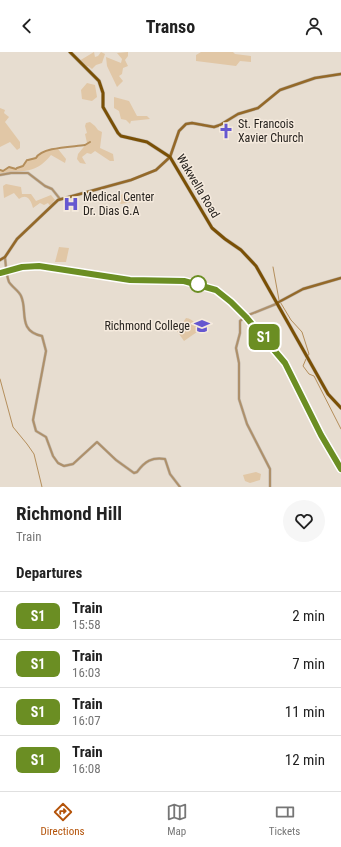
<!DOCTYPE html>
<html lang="en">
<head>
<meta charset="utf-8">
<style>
	body { margin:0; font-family:"Roboto Condensed",sans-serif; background:#f6f6f6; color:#222; height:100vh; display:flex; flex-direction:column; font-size:15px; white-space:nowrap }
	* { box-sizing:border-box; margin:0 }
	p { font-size:13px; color:#767676 }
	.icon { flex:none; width:22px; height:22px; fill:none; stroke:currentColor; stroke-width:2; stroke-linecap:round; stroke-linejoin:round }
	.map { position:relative; height:435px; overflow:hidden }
	.side { display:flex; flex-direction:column; background:#fff; flex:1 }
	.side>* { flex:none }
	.badge { padding:0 8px; border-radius:6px; font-size:14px; line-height:26px }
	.map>.badge { position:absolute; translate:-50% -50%; box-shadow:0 0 0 2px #fff }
	h2 { padding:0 16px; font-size:15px; line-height:36px }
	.round { display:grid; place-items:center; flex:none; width:42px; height:42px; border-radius:21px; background:#f6f6f6 }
	.summary { display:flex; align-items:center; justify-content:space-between; height:68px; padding:0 16px }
	h1 { font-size:19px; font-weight:700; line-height:30px }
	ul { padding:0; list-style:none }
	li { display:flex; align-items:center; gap:12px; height:48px; padding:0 16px; border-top:1px solid #e0e0e0 }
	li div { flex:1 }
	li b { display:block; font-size:15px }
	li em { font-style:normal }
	li .badge { min-width:44px; font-weight:700; text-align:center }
	header { display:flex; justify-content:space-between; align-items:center; height:52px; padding:0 16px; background:#fff; font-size:18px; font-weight:700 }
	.menu { display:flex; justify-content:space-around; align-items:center; height:56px; border-top:1px solid #e0e0e0; background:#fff; font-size:11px; color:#767676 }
	.menu a { display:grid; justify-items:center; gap:2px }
	.menu .active { color:#b45309 }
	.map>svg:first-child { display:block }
</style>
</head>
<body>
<header><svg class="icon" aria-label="back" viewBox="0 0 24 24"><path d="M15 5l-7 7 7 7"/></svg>Transo<svg class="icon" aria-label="person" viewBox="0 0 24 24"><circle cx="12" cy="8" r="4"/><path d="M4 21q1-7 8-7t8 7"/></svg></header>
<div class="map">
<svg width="341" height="435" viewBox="0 0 341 435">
	<rect width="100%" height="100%" fill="#e7ddd0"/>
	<!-- green -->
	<path fill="#e1c7a6" d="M94,0L95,5L98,4L101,0L105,2L102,11L96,13L92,17L88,14L85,15L79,9Z
		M128,0V4L125,8L128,14L123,16L122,22L119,24L123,29L117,35L107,14L106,5L121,11L122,7L117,1Z
		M201,0H233L235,2L251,4V10L240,9L236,14L196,9V3Z
		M87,31L95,33L97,45L92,49L82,47L81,38Z
		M114,45L129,49L137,64H147L150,67L131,69L130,72L126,68L121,67L119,59L114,56Z
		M0,56L5,58L4,61L9,65L5,70L20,90V96L17,98L10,90L0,95Z
		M90,70L95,74L98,78L102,80L100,96L113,102L114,109H110L95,99L91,102L87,101L82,105L86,112L80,111L77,107L78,102L87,91L85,82L87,81L85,74L86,71Z
		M50,97H58L66,107L65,111L51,103C35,123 24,117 0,123V118L3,119L9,115L15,117L23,114L27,108C36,107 41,100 50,97Z
		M6,132L21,135L22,142H31L36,149L51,143L55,148L53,150L54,152L51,155L48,151L44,153L40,151L33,156C31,148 27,141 19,147L14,141L4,146L3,134Z
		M125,141L132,150L121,152L114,146Z
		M59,195L69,196L66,210H55Z
		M186,266C194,267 197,273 197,280L184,289L177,279Z
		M256,420L261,422L260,428L250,431L245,429L243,423Z"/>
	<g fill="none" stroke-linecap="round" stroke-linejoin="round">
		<!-- stream -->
		<path stroke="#b48e5b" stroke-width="1" d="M273,215L279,248L291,268L302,280L309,302L308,304
			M306,307L303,314L309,322L314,324L341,377
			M0,327L13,375L27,392L34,402L42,435"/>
		<!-- canal -->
		<path stroke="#b48e5b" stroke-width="2" d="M28,108L36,106C42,95 72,95 85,93L90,90
			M17,116L23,114L27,108
			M0,118L3,119L9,115L16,117"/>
		<defs>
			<path id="tertiary" d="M0,123L11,121H28L45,134L52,137L60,147
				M5,206C6,213 6,223 9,230C12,235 19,239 21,244C28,258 17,279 42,284L46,299L33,368L36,379L46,385L53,404L58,411L64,414L73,412L97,390L116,408L134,421L137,420C145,409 152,405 165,407L170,422L180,435
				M270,435V417L247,372L239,347V311L236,296L240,281V269L246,264L276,252"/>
			<path id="secondary" d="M0,208L5,205L17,187L58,148L131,128L156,118L170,105L179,79L186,72L192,71L214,75L220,73L238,62L258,56L280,38L315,26L341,22
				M277,251L303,237L341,226"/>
			<path id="primary" d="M70,0L99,29L103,41V55L118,81L121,84L147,90L170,105L212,176L225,187L241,198L256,214L328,342L341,356"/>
		</defs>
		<!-- tertiary casing -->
		<use href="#tertiary" stroke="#c1b8ad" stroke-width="3"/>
		<!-- secondary casing -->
		<use href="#secondary" stroke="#c1b8ad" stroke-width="3.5"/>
		<!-- primary casing -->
		<use href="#primary" stroke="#c1b8ad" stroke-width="4"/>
		<!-- tertiary -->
		<use href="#tertiary" stroke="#ae906a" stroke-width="2"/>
		<!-- secondary -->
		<use href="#secondary" stroke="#946929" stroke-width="2.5"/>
		<!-- primary -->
		<use href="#primary" stroke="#7a5005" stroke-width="3"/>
		<defs>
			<path id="rail" d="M0,221L22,215L39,214L130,228L184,229L216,238L231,250L246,265L285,311L321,383L341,417"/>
		</defs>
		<!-- rail casing -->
		<use href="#rail" stroke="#8e867e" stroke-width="2.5"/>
		<!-- rail -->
		<use href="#rail" stroke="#f5eadd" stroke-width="1" stroke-dasharray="3" stroke-linecap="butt"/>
	</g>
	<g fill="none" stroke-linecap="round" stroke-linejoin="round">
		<defs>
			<path id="line" d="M0,221L22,215L39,214L130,228L184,229L216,238L231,250L246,265L285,311L321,383L341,417"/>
		</defs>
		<!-- line casing -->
		<use href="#line" stroke="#fff" stroke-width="9"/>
		<!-- line -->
		<use href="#line" stroke="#6b8e23" stroke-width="6"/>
	</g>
	<!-- icons -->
	<defs>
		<symbol id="church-bare" viewBox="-9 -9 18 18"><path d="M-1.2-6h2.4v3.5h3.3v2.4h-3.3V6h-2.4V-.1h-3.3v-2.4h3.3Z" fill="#6557d0" stroke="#f5eadd" stroke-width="2.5" paint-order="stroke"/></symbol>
		<symbol id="hospital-bare" viewBox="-9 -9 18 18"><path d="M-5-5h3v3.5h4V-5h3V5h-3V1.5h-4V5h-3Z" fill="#6557d0" stroke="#f5eadd" stroke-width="2.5" paint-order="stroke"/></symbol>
		<symbol id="school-bare" viewBox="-9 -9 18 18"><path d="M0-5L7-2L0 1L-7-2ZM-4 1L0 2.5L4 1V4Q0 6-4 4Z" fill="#6557d0" stroke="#f5eadd" stroke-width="2.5" paint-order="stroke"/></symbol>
	</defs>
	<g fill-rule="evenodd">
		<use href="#church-bare" x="215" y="68" width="22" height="22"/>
		<use href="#hospital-bare" x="60" y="141" width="22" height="22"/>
		<use href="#school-bare" x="191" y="263" width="22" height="22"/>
	</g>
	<!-- markers -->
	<circle fill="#fff" stroke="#6b8e23" stroke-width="2" cx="198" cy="232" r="8"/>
	<g text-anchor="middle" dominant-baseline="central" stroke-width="3" stroke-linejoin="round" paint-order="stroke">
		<!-- poi labels -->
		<g font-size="12" fill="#282420" stroke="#f5eadd" text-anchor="start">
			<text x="238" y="72">St. Francois<tspan x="238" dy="14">Xavier Church</tspan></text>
			<text x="83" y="145">Medical Center<tspan x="83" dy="14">Dr. Dias G.A</tspan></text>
			<text x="190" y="274" text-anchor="end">Richmond College</text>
		</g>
		<!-- street labels -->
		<g font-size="12" fill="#282420" stroke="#f5eadd">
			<text transform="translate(198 134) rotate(59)">Wakwella Road</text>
		</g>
	</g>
</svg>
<b class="badge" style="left:264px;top:285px;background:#6b8e23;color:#fff">S1</b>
</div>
<section class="side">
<div class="summary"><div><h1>Richmond Hill</h1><p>Train</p></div><a class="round"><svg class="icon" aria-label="heart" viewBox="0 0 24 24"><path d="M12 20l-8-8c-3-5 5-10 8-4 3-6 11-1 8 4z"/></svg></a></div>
<h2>Departures</h2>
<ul>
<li><span class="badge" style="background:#6b8e23;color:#fff">S1</span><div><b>Train</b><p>15:58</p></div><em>2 min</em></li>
<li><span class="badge" style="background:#6b8e23;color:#fff">S1</span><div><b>Train</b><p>16:03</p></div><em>7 min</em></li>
<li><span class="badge" style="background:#6b8e23;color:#fff">S1</span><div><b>Train</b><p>16:07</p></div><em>11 min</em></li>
<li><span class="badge" style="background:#6b8e23;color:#fff">S1</span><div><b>Train</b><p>16:08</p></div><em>12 min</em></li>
</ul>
</section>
<nav class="menu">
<a class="active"><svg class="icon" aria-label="directions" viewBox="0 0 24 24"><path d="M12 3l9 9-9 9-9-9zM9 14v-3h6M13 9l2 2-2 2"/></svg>Directions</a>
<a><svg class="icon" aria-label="map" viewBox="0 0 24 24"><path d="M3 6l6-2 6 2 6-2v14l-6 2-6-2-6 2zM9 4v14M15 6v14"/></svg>Map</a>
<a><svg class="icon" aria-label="tickets" viewBox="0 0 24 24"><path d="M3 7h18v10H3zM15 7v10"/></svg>Tickets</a>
</nav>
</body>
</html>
